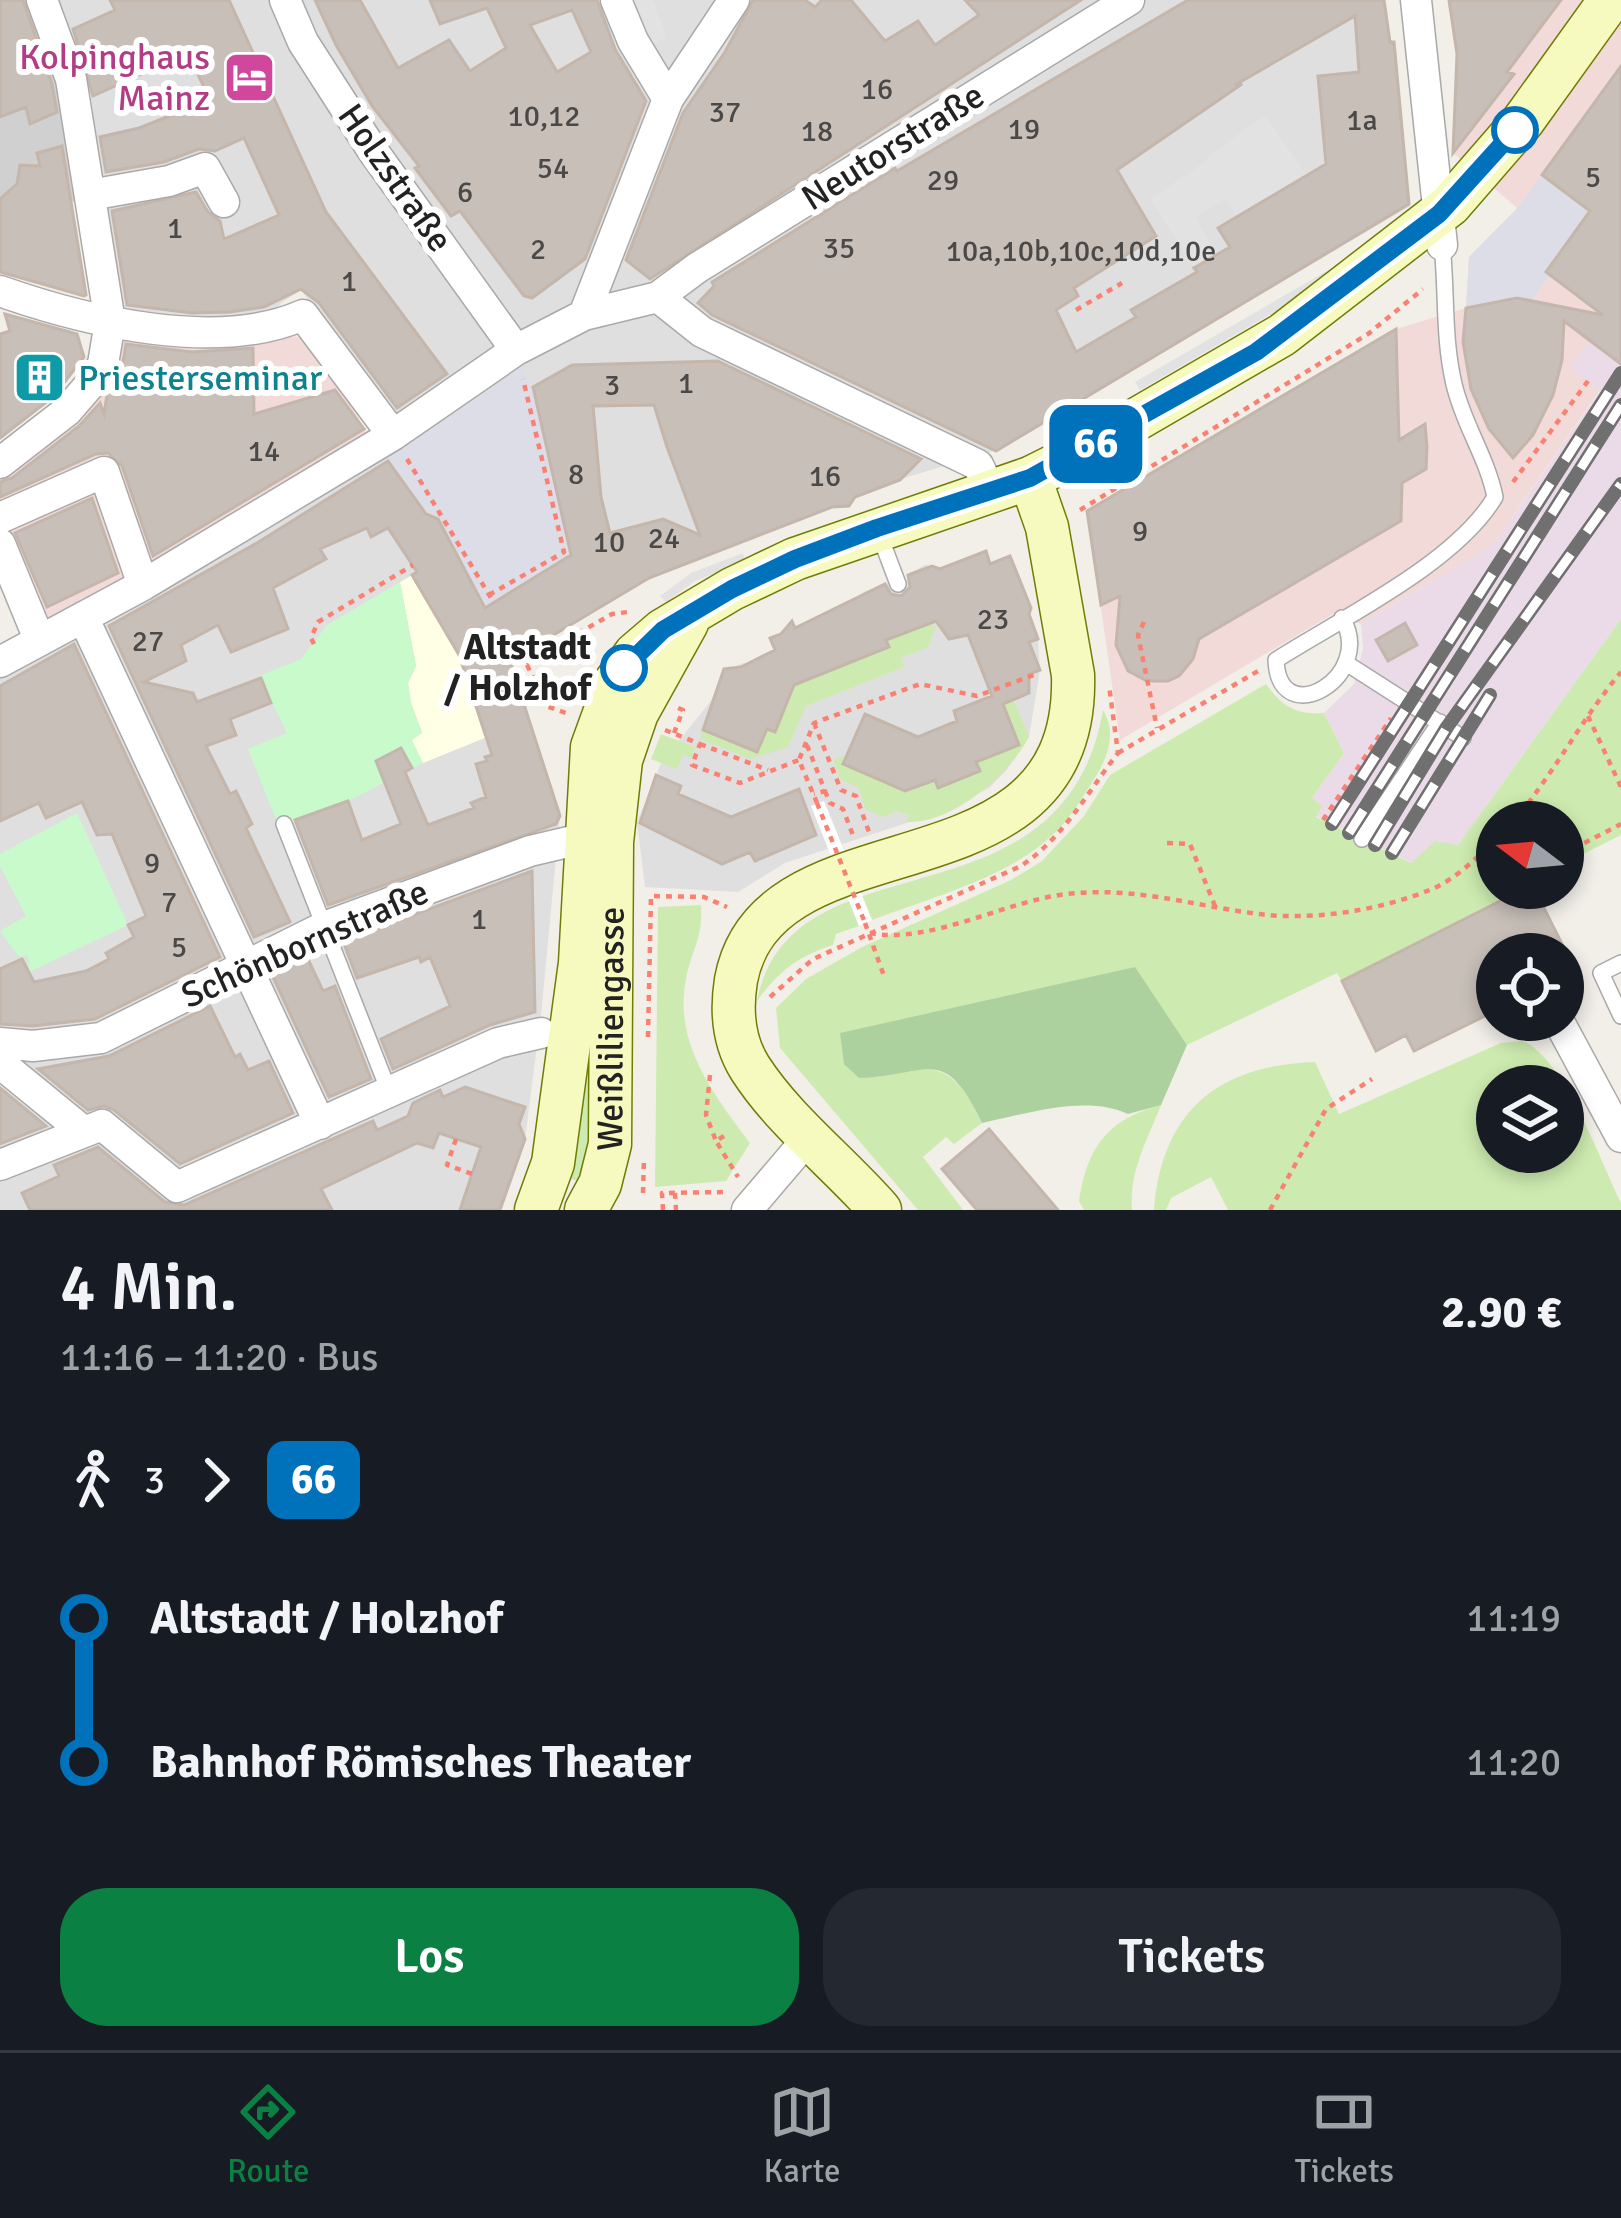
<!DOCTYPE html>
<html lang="de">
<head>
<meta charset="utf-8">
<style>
	body { margin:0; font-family:Signika,sans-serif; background:#242831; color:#f1f3f6; height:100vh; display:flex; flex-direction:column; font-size:45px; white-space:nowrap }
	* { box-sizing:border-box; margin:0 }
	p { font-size:39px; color:#9ea1a6 }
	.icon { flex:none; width:66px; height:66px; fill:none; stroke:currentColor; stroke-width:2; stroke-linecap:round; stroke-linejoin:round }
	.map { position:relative; height:1210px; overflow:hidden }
	.side { display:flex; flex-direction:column; background:#171b24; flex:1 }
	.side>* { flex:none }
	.badge { padding:0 24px; border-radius:18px; font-size:42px; line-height:78px }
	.needle { width:78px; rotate:286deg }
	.controls { position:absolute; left:1476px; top:801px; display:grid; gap:24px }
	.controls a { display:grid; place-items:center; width:108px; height:108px; border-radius:50%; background:#171b24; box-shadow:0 6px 18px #0003; font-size:60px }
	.map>.badge { position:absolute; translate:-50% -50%; box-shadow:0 0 0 6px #fff }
	.legs { display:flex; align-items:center; gap:18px; height:132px; padding:0 60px; font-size:39px }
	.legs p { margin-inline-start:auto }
	.headline { display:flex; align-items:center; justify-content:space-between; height:204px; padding:0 60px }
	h1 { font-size:66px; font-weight:600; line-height:90px }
	.primary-button { display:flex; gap:24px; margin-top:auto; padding:24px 60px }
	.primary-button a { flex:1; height:138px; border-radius:48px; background:#0b8043; color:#fff; font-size:48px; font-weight:600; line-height:138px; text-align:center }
	.primary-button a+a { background:#242831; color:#f1f3f6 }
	ul { padding:0 60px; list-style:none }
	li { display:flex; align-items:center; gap:42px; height:144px; font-size:45px }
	li i { display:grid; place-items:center; width:18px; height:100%; margin:0 15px; background:currentColor }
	li i::after { content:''; width:30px; height:30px; margin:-15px; border:9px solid; border-radius:50%; background:#171b24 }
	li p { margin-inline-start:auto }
	li:first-child i { background:linear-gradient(#0000 50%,currentColor 0) }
	li:last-child i { background:linear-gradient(currentColor 50%,#0000 0) }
	.tab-bar { display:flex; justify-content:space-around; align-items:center; height:168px; border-top:3px solid #363941; background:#171b24; font-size:33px; color:#9ea1a6 }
	.tab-bar a { display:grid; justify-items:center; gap:6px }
	.tab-bar .current { color:#0b8043 }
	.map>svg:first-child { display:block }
</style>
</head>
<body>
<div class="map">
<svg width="1621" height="1210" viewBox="0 0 1621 1210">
	<rect width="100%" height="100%" fill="#f2efe9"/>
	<!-- residential -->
	<path fill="#e0dfdf" d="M52,0H1384L1390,42H1394L1410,206L997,450L901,479L649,578L510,661L560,816L541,1015L525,1139L500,1210H0V659L401,424L301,290L281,303L267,320L197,323L121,313L91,97Z
		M986,551L991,564L1010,556L1038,639L1040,670L1029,737L1006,771L989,788L946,810L785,863L738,892L645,887L637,822L661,763L714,697L724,671L743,663L757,669L759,658L774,650L770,638L784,632L787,626L793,624L795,627L844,603L845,607L865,599L863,592L890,582L893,586L911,579L910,574L926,564L935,571Z"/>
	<!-- commercial -->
	<path fill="#f2dad9" d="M1449,0H1621V308L1600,390L1493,545L1361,624L1333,614L1120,740L1087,511L1396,329L1466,308L1469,257L1517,208L1453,153L1457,62H1460L1461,46H1455Z
		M117,330L306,337L328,365L368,436L44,634L0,530V471Z"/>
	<!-- industrial -->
	<path fill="#ebdbe8" d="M1621,308V619L1458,845L1412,863L1316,816L1312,798L1344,753L1324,713L1354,684L1363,648L1361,624L1493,545L1600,391L1570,368L1608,317Z"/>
	<!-- education -->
	<path fill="#ffffe5" d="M453,552L529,720L423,763L411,739L422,732L411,703L408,683L416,666L400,582Z"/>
	<!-- religious -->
	<path fill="#d0d0d0" d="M0,0H29L63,95L80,201L47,204L0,216Z"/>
	<!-- grass -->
	<path fill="#cdebb0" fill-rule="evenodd" d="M1621,619V835L1563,864V822H1497V888H1526L1342,981L1337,973L1187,1045L1134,967L878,1077C938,1061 954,1066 982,1123L954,1144L946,1137L923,1157L963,1210H918L780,1048L776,1008L806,979L862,947L1011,880L1042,861L1084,816L1110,775L1266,684C1282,706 1295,715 1324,713L1344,753L1312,798L1322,806L1316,817L1411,863L1435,841L1458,845Z
		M929,624L936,626L928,647L901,658L904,667L806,706L788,747L751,759L700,739L703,730L775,731L794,685L888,648L886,640Z
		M1002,700H1014L1029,737C1009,775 952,824 907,822L909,815L896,811L884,817L866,810L858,787L841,780L833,760L847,755L844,764L919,786L935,780L938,788L979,771L976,762L1019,745Z
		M1103,710C1117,733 1108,758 1094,779C1081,800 1068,822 1049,838C1006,878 926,899 872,920L867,910L855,916L859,926L836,934L833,945C798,956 778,972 757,1001C791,829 1063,938 1103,710Z
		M661,734L695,747L691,758L683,755L677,769L651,759Z
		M701,905C703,940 692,948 686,979C673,1043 714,1095 750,1143L726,1181L655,1187L658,907Z
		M592,983L589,1184L557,1175Z
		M1522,1041C1562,1054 1602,1164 1621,1203V1210H1228L1211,1177L1171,1198L1166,1210H1154C1162,1110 1219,1065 1315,1062L1339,1114L1501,1043ZM1497,1086H1563V1152H1497Z
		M1161,1105C1147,1141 1129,1171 1132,1210H1084L1079,1201C1087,1147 1108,1119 1161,1105Z"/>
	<!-- forest -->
	<path fill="#add19e" d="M1135,967L1187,1045L1161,1105L1128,1114C1086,1094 1026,1114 982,1123C943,1042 929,1076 859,1078L844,1064L840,1033Z"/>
	<!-- park -->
	<path fill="#c8facc" d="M400,582L416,666L408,683L411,703L422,733L412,740L423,763L348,801L279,827L248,749L287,733L259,676L301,659L327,625Z
		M77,813L128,925L29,972L28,955L19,957L0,931L26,916L0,866V854Z"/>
	<!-- parking -->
	<path fill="#e2e2e2" d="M632,0H653L667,37L649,45Z
		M1124,14L1128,21L709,282L704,275Z
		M1265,115L1307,176L1237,218L1226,199L1195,217L1216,255L1194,268L1150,199L1208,160L1207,157Z
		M1325,272L1338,275L1140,390L1135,382Z
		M743,553L745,561L695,581L666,602L660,596L691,573Z"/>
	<!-- plaza -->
	<path fill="#dddde8" d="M1542,175L1594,213L1546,271L1550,275L1531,301L1504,305L1503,300L1466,308L1469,257L1515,211Z
		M519,363L533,387L571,555L485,608L438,519L426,514L381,451Z"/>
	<!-- pier -->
	<path fill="#fff" d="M824,801L872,920L859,926L811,806Z"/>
	<!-- building -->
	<path fill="#c7bfb8" stroke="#c4b6ab" stroke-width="3" fill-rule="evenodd" d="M0,0H23L52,84L57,112L30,124L26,107L0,117Z
		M110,0H229L326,212L447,374L397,408L319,303L301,289L264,307L230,312L192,313L127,305L112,211L196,192L208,212L220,221L224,239L279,215L244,138L215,151L199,149L164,162L106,172L100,137L139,128L210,100L188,53L93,96L73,29L115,10Z
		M315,0H360L398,68L449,40L470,71L506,48L487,8L440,24L430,0H597L615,49L646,101L585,259L532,298L524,296L460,211L451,216L415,168L419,166L372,106L336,45ZM572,10L591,52L557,72L530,25Z
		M753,0H805L815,7L822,0H851L885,41L918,21L935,45L979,15L965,0H1081L650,279L626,260L683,113L725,52Z
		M1188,0H1384L1390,42H1394L1409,204L996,451L712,315L698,303L714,286L712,282L895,168L897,171ZM1355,16L1359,72L1318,76L1326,164L1218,228L1230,247L1194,268L1197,272L1131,310L1136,317L1076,352L1056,310L1078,296L1074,288L1156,236L1117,170L1242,84L1235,85Z
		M1449,0H1561L1507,72L1514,74L1453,153L1457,54Z
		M1621,66V364L1564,321L1562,360L1553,395L1533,435L1513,458L1489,429L1471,389L1463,342L1466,308L1517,298L1603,315L1546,272L1590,211L1542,175Z
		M62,146L86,295L84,296L0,272V199L17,184L20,165L40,166L37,153Z
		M5,314L77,334L84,357L53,397L0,438V334L10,331Z
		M1396,329L1399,440L1425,424L1427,447L1426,469L1402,483L1401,521L1199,639L1193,659L1179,676L1168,681H1147L1128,671L1116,645L1120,596L1101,605L1087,511Z
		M126,344L192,352L253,348L254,414L335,390L364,429L153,556L122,466L108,453L96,454L0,497V482L12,478L79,426L100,403L104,414L107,395L122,368Z
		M718,361L921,459L900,480L855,497L849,506L832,507L649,578L510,661L560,816L556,824L328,905L295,820L348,801L362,840L401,824L376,761L401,748L412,768L405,772L428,825L474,808L471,803L486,797L476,764L487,761L485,757L492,755L459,655L412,575L417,572L388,528L371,537L367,528L320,549L326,559L273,588L288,629L231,652L218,625L181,645L186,661L144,682L193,693L197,702L261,678L271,703L230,719L236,735L206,746L230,794L236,791L252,824L246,828L290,922L254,937L109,626L257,543L388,461L426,514L438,519L485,608L571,555L533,387L572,365ZM654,405L667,447L700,535L663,519L610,533L601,497L593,406Z
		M92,498L118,573L47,607L15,533Z
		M986,551L990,564L1010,556L1031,608L1029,614L1038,639L1029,642L1040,670L1029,674V693L1003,704L1019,745L976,762L980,771L938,788L935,780L905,791L843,764L865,714L918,737L957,721L954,711L992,696L968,635L949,639L936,621L886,640L889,647L794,685L775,732L767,729L757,752L703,730L724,669L741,667L775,650L770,638L781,634L792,621L795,628L885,584L891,594L901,596L910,587L908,575L932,566L940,569Z
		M1405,623L1417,645L1388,661L1376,640Z
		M74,644L220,957L95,1019L33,1026L0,1024V969L22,959L34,982L86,971L109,959L106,953L134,937L128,925L146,916L112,834L97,835L82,802L46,818L39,803L0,821V686Z
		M656,775L681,786L678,794L731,817L799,789L816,835L755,861L750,852L722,864L640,823Z
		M532,871L535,1012L490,1025L393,1069L381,1039L450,1006L430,957L421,962L419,957L357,978L343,941Z
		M1526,888H1534L1567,954H1497V1010L1414,1051L1406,1035L1376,1051L1342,981Z
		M307,957L323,991L335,986L371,1079L329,1097L272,975Z
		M210,1006L235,1057L240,1054L248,1070L269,1061L293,1113L180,1164L114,1110L104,1106L88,1110L38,1069L109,1056Z
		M465,1087L525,1107L519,1124L525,1139L500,1210H460L481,1147L439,1133L433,1148L417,1143L321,1189L332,1210H30L22,1193L59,1176L54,1165L98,1147L165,1202L184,1205L373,1121L377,1130L408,1116L413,1103L440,1090L443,1097Z
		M0,1088L46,1126L0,1144Z
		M989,1129L1058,1210H977L942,1169Z"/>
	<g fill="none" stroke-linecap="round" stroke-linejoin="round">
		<defs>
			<path id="lane" d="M878,531L898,584
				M1342,618C1377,676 1279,734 1276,660C1342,618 1456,563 1495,497C1487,457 1463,424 1454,384C1443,338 1447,291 1442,245
				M1346,663L1463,738
				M284,824L390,1094
				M1362,839L1440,722
				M1621,963L1601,973L1621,1016"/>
			<path id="street" d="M285,0L303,42L373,151L516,350
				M616,0L633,41L668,99
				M1416,0L1442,245
				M90,195L169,181L205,168L224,202
				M0,291C85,321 217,353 303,315L393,435
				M658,297L702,332L978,465L990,490
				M584,315L668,99L734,0
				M0,463L67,411L92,382L103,364L110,322L71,79L42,0
				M0,518L104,472L143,585
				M0,544L39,639
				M83,617L320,1124
				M0,662L143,585L393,435L516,350L584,315L658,297L697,268L1129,0
				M1558,1020L1621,1137
				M0,1043L33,1046L101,1038L324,927L530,851L568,842H607
				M0,1063L83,1131
				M0,1165L102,1125L177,1187L498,1043L541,1033
				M747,1210L810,1136"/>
			<g id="secondary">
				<path d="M536,1210L553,1163L580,963L592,747L616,681L635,654L663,630L732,589L795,559L1030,478L1070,458L1282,335L1450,205L1523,121L1610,0"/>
				<path id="s1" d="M586,1210L600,1184L610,1144L612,842L621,760L637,713L687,623"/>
				<path d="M880,1210C839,1163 784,1121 750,1068C733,1041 731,1011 736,980C768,808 1080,909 1073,675L1047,527L1030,478"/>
			</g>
		</defs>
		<!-- lane casing -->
		<use href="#lane" stroke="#a9a9a9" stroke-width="18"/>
		<!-- street casing -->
		<use href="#street" stroke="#a9a9a9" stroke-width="33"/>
		<!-- secondary casing -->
		<use href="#secondary" stroke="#707d05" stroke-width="45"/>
		<!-- path -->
		<path stroke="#fa8072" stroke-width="4.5" stroke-dasharray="6 6" stroke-linecap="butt" d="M1076,310L1122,283
			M407,459L494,603
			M1513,482L1588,381
			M1080,510L1368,334L1423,289
			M489,595L564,552L523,379
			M1144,622L1138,635L1157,728
			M314,644L311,638L318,622L413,565
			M522,654L546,706L566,713
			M526,663L612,614L628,612
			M1588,716L1621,787
			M814,723L841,790L856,796L869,832
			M665,730L700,744L692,765L740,783L799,760
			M674,733L683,710L678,708
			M700,744L768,770
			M807,745L825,791L814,794
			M1118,753L1258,671
			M825,791L830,803L843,809L854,838
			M817,803L799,760L814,723L920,684L977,696L1039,673
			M1323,820L1391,718
			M1513,822C1553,775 1581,720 1621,672
			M1167,843L1190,844L1215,906
			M1563,854L1621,824
			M865,923L884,976
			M870,933C929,945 1005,901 1067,894C1134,886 1194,906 1259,914C1313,921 1382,910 1432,889C1456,879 1479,856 1497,838
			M770,997L813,959L1021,866C1065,836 1086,794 1118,753L1109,685
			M648,1037L651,896L704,897L727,907
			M710,1075L706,1115L716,1141
			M724,1136L716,1141L738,1177
			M456,1139L447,1165L472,1174
			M643,1193L644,1157
			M675,1193L676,1210
			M663,1210L662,1193L726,1192
			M1270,1210L1326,1109L1372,1079"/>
		<!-- lane -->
		<use href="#lane" stroke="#fff" stroke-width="15"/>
		<!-- street -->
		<use href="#street" stroke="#fff" stroke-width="30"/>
		<!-- secondary -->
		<use href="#secondary" stroke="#f7fabf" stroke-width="42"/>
		<defs>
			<path id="rail" d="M1332,824L1621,373
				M1349,833L1621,405
				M1375,845L1447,727L1621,484
				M1392,853L1490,695"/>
		</defs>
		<!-- rail casing -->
		<use href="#rail" stroke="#707070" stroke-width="14"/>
		<!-- rail -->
		<use href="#rail" stroke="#fff" stroke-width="9" stroke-dasharray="27" stroke-linecap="butt"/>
		<!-- path-bridge -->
		<path stroke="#fa8072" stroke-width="4.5" stroke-dasharray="6 6" stroke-linecap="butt" d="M817,803L865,923"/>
	</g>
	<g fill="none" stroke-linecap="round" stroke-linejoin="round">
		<defs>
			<path id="line-1" d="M624,668L663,630L732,589L795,559L877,528L1030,478L1256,352L1439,214L1515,130"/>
		</defs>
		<!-- line-1 casing -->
		<use href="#line-1" stroke="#fff" stroke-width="27"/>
		<!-- line-1 -->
		<use href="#line-1" stroke="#0072bc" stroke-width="18"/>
	</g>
	<!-- icons -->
	<defs>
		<symbol id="hotel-square" viewBox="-11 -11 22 22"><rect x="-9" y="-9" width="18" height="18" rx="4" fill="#d1479c" stroke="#fff"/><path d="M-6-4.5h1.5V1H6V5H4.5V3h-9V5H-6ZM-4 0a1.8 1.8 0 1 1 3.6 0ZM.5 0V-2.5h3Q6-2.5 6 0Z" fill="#fff"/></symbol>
		<symbol id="building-square" viewBox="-11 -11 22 22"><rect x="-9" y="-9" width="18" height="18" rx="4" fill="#0f9aa8" stroke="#fff"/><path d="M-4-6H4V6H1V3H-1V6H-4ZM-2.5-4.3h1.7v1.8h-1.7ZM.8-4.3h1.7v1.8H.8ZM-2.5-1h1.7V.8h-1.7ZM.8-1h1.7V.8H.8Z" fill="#fff"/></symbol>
	</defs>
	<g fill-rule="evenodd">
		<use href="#hotel-square" x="220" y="48" width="59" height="59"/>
		<use href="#building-square" x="10" y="348" width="59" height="59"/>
	</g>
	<!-- markers -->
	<g fill="#fff" stroke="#0072bc" stroke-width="6">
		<circle cx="1515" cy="130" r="21"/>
		<circle cx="624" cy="668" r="21"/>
	</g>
	<g text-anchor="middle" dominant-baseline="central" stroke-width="12" stroke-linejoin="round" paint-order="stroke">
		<!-- number labels -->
		<g font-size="30" fill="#4b4948">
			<text x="877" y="89">16</text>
			<text x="725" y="112">37</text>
			<text x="544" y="116">10,12</text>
			<text x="1362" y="120">1a</text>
			<text x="1024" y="129">19</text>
			<text x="817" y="131">18</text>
			<text x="553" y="168">54</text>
			<text x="1593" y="177">5</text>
			<text x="943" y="180">29</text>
			<text x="465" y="192">6</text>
			<text x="175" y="228">1</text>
			<text x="839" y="248">35</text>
			<text x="538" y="249">2</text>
			<text x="1081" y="251">10a,10b,10c,10d,10e</text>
			<text x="349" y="281">1</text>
			<text x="686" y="383">1</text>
			<text x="612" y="385">3</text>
			<text x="264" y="451">14</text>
			<text x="576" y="474">8</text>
			<text x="825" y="476">16</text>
			<text x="1140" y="531">9</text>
			<text x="664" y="538">24</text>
			<text x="609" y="542">10</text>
			<text x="993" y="619">23</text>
			<text x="148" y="641">27</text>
			<text x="152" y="863">9</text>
			<text x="169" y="902">7</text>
			<text x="479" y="919">1</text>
			<text x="179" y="947">5</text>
		</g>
		<!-- hotel labels -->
		<g font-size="36" fill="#b23c85" stroke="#fff" text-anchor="end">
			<text x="210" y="57">Kolpinghaus<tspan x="210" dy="41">Mainz</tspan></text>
		</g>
		<!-- street labels -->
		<g font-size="36" fill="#222" stroke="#fff">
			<text transform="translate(893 147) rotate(-32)">Neutorstraße</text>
			<text transform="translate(395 178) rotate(55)">Holzstraße</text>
			<text transform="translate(305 944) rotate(-24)">Schönbornstraße</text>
			<text stroke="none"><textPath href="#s1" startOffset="186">Weißliliengasse</textPath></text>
		</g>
		<!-- culture labels -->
		<g font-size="36" fill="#0d838f" stroke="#fff" text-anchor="start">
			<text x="78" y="378">Priesterseminar</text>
		</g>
		<!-- stop labels -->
		<g font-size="36" font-weight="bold" fill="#222" stroke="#fff" text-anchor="end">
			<text x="591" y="647">Altstadt<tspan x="591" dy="41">/ Holzhof</tspan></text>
		</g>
	</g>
</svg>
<div class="controls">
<a><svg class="needle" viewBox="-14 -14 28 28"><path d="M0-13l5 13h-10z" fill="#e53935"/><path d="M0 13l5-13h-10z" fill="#9ea1a6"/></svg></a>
<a><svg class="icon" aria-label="locate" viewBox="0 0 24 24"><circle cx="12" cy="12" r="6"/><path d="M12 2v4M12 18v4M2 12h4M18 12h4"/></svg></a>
<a><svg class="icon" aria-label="layers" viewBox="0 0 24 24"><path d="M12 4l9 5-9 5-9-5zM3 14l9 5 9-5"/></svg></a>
</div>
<b class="badge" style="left:1096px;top:444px;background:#0072bc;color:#fff">66</b>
</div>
<section class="side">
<div class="headline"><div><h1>4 Min.</h1><p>11:16 – 11:20 · Bus</p></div><b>2.90 €</b></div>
<div class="legs"><svg class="icon" aria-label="walk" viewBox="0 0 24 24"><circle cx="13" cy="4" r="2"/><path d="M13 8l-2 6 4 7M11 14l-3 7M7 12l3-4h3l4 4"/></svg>3<svg class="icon" aria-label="forward" viewBox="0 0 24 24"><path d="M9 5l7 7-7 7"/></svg><b class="badge" style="background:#0072bc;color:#fff">66</b></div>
<ul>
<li><i style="color:#0072bc"></i><b>Altstadt / Holzhof</b><p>11:19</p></li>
<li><i style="color:#0072bc"></i><b>Bahnhof Römisches Theater</b><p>11:20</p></li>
</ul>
<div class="primary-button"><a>Los</a><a>Tickets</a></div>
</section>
<nav class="tab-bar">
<a class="current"><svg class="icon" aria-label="directions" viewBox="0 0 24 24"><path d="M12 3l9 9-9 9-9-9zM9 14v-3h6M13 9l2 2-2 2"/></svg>Route</a>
<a><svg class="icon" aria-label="map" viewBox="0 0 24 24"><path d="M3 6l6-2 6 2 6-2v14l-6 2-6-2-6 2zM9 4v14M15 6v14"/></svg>Karte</a>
<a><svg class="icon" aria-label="tickets" viewBox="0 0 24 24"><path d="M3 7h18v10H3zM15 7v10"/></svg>Tickets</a>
</nav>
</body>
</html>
